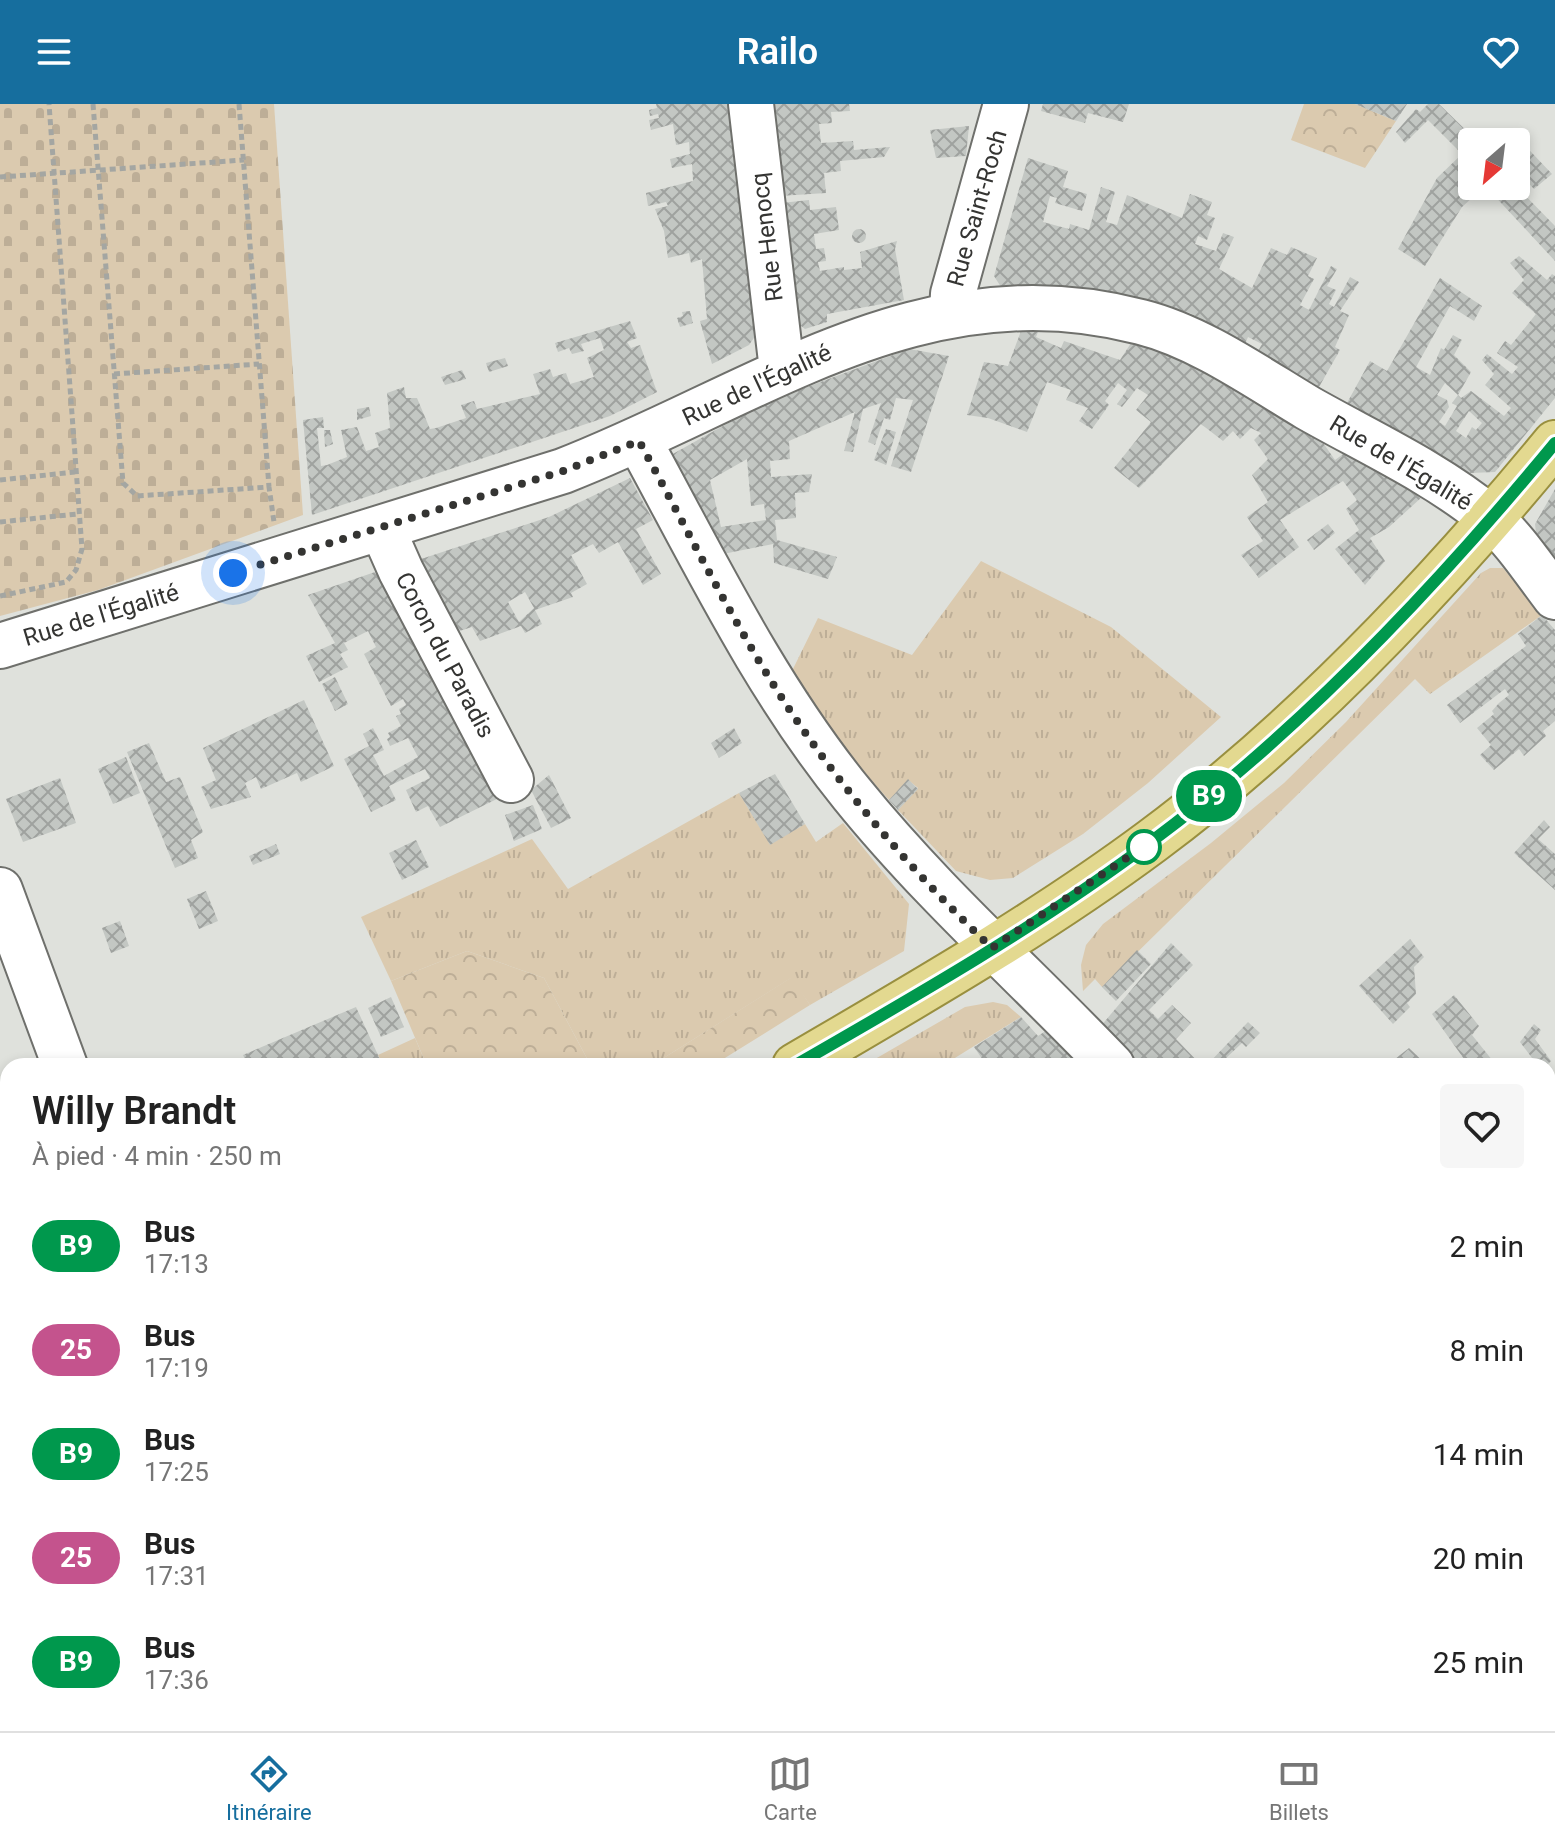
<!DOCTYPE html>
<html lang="fr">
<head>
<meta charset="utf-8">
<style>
	body { margin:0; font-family:Roboto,sans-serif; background:#f6f6f6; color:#222; height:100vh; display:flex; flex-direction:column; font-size:30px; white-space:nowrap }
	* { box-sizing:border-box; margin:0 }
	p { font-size:26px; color:#767676 }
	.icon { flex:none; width:44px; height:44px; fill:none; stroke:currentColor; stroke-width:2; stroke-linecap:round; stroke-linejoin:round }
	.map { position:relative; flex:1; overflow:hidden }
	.sheet { position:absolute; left:0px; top:954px; width:1556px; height:674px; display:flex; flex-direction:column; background:#fff; border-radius:24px 24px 0 0; box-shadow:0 4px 12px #0003 }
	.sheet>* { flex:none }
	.badge { padding:0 16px; border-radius:26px; font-size:28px; line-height:52px }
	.needle { width:52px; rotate:208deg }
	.fabs { position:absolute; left:1458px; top:24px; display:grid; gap:16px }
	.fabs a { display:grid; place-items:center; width:72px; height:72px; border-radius:8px; background:#fff; box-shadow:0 4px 12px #0003; font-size:40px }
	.you { position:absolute; width:40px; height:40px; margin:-20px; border:6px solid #fff; border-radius:50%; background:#1a73e8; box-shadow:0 0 0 12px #1a73e833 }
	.map>.badge { position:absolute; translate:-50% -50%; box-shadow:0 0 0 4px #fff }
	.round { display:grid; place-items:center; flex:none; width:84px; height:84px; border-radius:8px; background:#f6f6f6 }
	.summary { display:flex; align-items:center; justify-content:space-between; height:136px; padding:0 32px }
	h1 { font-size:38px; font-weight:600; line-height:60px }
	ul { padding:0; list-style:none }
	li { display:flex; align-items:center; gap:24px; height:104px; padding:0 32px }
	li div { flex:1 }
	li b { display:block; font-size:30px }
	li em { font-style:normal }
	li .badge { min-width:88px; font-weight:700; text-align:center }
	header { display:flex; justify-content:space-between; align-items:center; height:104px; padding:0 32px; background:#166e9e; color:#fff; font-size:36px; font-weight:600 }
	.tabs { display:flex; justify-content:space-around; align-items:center; height:112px; border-top:2px solid #e0e0e0; background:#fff; font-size:22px; color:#767676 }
	.tabs a { display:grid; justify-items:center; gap:4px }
	.tabs .current { color:#166e9e }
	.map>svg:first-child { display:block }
</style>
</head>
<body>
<header><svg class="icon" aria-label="menu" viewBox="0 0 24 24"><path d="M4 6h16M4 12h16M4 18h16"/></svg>Railo<svg class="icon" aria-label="heart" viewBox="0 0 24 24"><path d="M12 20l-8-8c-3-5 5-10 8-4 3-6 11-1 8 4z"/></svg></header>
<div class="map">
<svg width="1555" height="1627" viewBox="0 0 1555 1627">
	<defs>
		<pattern id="grass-tufts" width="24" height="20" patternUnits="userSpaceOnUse" patternTransform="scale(2)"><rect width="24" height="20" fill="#dbcaaf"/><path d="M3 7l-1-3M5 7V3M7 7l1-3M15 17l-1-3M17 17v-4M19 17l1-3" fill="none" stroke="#bdae97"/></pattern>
		<pattern id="forest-crowns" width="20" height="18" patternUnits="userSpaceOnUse" patternTransform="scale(2)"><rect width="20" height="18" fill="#dbcaaf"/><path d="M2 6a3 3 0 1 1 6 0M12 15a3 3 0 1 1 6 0" fill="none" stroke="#bdae97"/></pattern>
		<pattern id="cemetery-stones" width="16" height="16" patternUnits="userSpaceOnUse" patternTransform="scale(2)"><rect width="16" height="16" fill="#dbcaaf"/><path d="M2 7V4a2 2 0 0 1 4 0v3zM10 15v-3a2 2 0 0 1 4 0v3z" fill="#bdae97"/></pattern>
		<pattern id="building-cross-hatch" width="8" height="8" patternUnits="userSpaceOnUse" patternTransform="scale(2)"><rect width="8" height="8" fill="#c3c7c3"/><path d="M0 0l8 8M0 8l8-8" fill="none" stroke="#9fa29f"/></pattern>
	</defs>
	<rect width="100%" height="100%" fill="#dfe1dc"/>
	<!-- grass -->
	<path fill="url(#grass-tufts)" d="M981,457L1111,523L1221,613L1148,679L1083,730L1013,774L990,776L956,767L898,706L918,684L908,676L889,696L845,647L791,569L818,514L912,551Z
		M1490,464H1503L1542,511L1430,590L1415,575L1102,883L1095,875L1083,887L1081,861L1086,841L1103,820L1211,739L1284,679L1346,618L1481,469Z
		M739,689L770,740L805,720L816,738L843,719L909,800L904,847L810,901L791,874L651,962H591L544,874L467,847L391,877L361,813L532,735L568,785Z
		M993,898L1007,901L1021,913L942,962H863L965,903Z
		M415,934L427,962H383L378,951Z
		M8,1462V1558L0,1547V1467Z
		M12,1620H403L408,1627H18Z"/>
	<!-- forest -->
	<path fill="url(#forest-crowns)" d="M1304,0H1355L1396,17L1365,64L1291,36Z
		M467,847L544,874L591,962H427L391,877Z
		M792,873L810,901L712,962H651Z
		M0,1547L8,1558V1591L0,1598Z
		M403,1620H475L480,1627H408Z"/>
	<!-- cemetery -->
	<path fill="url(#cemetery-stones)" d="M0,0H274L303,411L98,486L0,512Z"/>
	<!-- building -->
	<path fill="url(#building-cross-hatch)" fill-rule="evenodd" d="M656,0H731L756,231L749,241L712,260L700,217L707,215L702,155L691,159L689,149L668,154L664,127L655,105L668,102L666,98L648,102L646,89L693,77L692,60L672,64L670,55L690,50L689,38L676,41L673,20L651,26L649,16L659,14L658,10L650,12L649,6L657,4Z
		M768,0H849L850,7L831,8L832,19L819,20L821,39L853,37L854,46L890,43L884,53L840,57L841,67L824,69L826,89L780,92Z
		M1043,0H1129L1123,18L1088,9L1085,19L1041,7Z
		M1355,0H1407L1396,17Z
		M1428,0H1439L1478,38H1472V82H1485L1462,103L1425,162L1398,145L1437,74L1462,50L1428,16L1405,39L1396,28L1416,5L1420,8Z
		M969,22L966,52L936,54L930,26Z
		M1514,30L1552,70L1534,85L1516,66V38H1506Z
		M1028,54L1068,67L1063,83L1087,90L1082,107L1055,99L1057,94L1050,92L1043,118L1069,125L1070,120L1089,126L1101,83L1115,88L1106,118L1117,121L1127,91L1182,114L1190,90L1212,98L1207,111L1215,114L1207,136L1198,132L1195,140L1216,147L1223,129L1234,133L1219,165L1252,184L1271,144L1287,151L1291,143L1317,154L1308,172L1314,175L1300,201L1309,206L1331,162L1337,165L1327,182L1336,186L1329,200L1334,203L1350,173L1359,178L1340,207L1349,211L1335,243L1340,246L1319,283L1258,247L1262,240L1248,233L1245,240L1190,209L1118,190L1001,183L994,172Z
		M1495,82H1516L1555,122V157L1490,87Z
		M809,96L810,106L836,103L839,126L814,130L816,145L824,144L826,157L818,158L820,167L844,163V166L862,164L860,148L897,137L895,145L904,196L827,210V218L805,225L797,219L781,99Z
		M852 132a7 7 0 1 1 14 0a7 7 0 1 1-14 0Z
		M1519,152L1547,176L1552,170L1555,172V294L1495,368L1470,369L1347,299L1370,257L1387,267L1440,174L1482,202L1474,217L1450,202L1416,263L1430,271L1441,244L1444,246L1453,231L1462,236L1454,251L1471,268L1458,291L1445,279L1437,291L1447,296L1449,303L1439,318L1445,322L1457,302L1452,299L1458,291L1461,294L1471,287L1504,312L1511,304L1485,281L1494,270L1482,256L1487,250L1512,270L1518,263L1497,249L1505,237L1511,241L1536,210L1512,189L1524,176L1510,159ZM1469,307L1482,319L1476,326L1472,323L1466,334L1456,327Z
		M690,207L693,219L680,223L677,214L683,212L682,208Z
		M630,217L637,234L627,238L631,244L640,241L657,288L610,312L312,411L303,316L323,313L324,324H317L321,362L327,361L347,353L341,326L357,323L366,347L379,343L375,329L390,324L387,289L404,283L406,294H417L430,325L436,324L466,314L461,301L474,297L477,305L540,290L533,270L550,265L553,273L566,269L570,280L594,273L587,254L604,246L600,234L581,240L584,247L572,250L569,244L558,248L555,239Z
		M1021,227L1038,228L1036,233L1061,244L1064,237L1120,256L1131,239L1156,246L1217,273L1319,333L1335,356L1346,348L1422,393L1389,423L1370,434L1385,457L1365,481L1335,445L1359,426L1346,405L1357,396L1343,377L1280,416L1299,443L1259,474L1241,451L1263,437L1247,413L1268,398L1252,371L1268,355L1254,336L1261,329L1251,324L1240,335L1233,327L1223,337L1201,320L1139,384L1114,364L1151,318L1136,306L1148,291L1137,284L1122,303L1117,300L1127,286L1118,279L1105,297L1109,301L1092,325L1079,317L1088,304L1066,296L1071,286L1047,278L1027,328L988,314L967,311L984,258L1008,262Z
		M909,245L949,252L911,368L891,362L913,296L896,294L890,316L884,314L875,341L868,338L881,299L863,305L853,348L844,347L855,308L789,337L790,355L770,357L771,373L812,370L809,388L795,389L796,414L775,416L777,436L837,453L828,475L774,459L773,440L723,450L671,351L764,299ZM747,355L751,402L764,400L766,416L721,423L710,376Z
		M505,254L508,262L489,268L486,259Z
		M462,266L466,275L445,281L441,273Z
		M369,303L371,312L357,316V305Z
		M886,325L896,328L886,361L874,356Z
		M324,326H330L333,340L325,343Z
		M630,374L653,416L636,425L661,470L643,481L618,438L599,449L593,440L571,451L587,480L571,489L573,493L535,506L542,520L525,529L521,522L480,537L472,523L450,530L412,458L549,413ZM525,488L534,504L519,518L508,498Z
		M1555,385V453L1536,429L1535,420Z
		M1328,420L1335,429L1314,446L1307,436Z
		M375,468L383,469L507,690L440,723L428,702L416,708L406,686L430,674L425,665L389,682L396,696L371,708L344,655L369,642L363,630L373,624L384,646L373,651L384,672L418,653L408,634L390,642L387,635L390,633L388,629L401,622L396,612L401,610L399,605L406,601L403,595L391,602L364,550L376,543L368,527L344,539L348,546L340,550L348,563L319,578L306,552L335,539L308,491Z
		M1542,511L1555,526V617L1543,627L1546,632L1524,652L1519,645L1494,666L1480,651L1491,641L1477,624L1494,610L1492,607L1499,599L1509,591L1505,585L1460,619L1447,601L1526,542L1518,530Z
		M335,573L348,600L335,607L322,580Z
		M304,596L334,662L301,678L297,669L261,685L256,673L245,679L251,693L211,705L201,683L216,676L203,644Z
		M734,624L742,639L719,654L711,639Z
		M149,639L166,678L180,673L203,728L191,736L198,754L175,764L127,648Z
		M126,653L140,689L113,700L98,665Z
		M775,670L805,720L770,741L739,689Z
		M549,671L571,714L551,724L531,686Z
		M60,674L76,719L23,738L6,695Z
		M908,675L918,685L898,706L889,696Z
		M533,701L542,725L514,737L505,711Z
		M1544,716L1550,723L1538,735L1555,750V786L1514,749Z
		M416,736L429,763L402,776L389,749Z
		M276,740L280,750L253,761L249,752Z
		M206,787L218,817L199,825L187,795Z
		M120,817L129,842L111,849L102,824Z
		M1410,835L1424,853L1414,863L1416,890L1407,899L1410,903L1393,920L1359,882Z
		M1171,839L1193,861L1149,906L1158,915L1172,901L1191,919L1176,935L1202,962H1138L1100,923Z
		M1137,846L1151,860L1116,897L1102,883Z
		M1454,891L1479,922L1472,931L1497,962H1469L1432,910Z
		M391,893L404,923L381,933L368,904Z
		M356,903L383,962H248L243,951Z
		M1021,913L1038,932L1047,926L1079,962H1010L1004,954L987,962L974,943Z
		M1248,918L1260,929L1246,943L1242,939L1224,956L1230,962H1206Z
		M1534,920L1541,926L1535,935L1551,957L1546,962H1538L1520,938Z
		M1409,944L1428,962H1386Z
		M1555,999V1098L1548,1092V1002L1550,1005Z
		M1548,1110L1555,1117V1142L1548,1135Z
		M1548,1156L1554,1162L1548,1177Z
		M1555,1322V1473L1548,1457V1331Z
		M1548,1585L1555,1600V1623L1548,1627H1481L1479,1623L1484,1620H1548Z
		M681,1620H781L774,1627H675Z
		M1219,1620H1244L1232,1627H1223Z
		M1391,1620H1446L1450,1627H1385L1392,1623Z"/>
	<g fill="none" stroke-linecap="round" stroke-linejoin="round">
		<defs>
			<path id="minor" d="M751,0L782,266
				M952,209L953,190L1006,0
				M639,337C705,458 765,583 852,690C932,789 1025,871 1112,962
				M382,424L401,467L511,676
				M0,542L563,367C757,292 921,161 1141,218C1200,233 1256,273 1308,304C1368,338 1436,369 1489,413C1514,434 1535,467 1555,493
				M0,786L65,962
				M1548,1264L1555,1233
				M1548,1517L1555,1532
				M883,1627L889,1620"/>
			<path id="major" d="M795,962C916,891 1039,821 1152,737C1300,627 1438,481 1555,339
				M0,1437L8,1432"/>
		</defs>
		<!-- minor casing -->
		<use href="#minor" stroke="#6f706c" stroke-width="48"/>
		<!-- major casing -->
		<use href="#major" stroke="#998f3f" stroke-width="48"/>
		<!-- path -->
		<path stroke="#a4a6a2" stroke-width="5" stroke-dasharray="6 4" stroke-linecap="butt" d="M93,0L123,379L137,392L269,383L274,418
			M239,0L269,383
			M0,73L244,56
			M114,270L259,260
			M0,376L75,368
			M0,418L77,410
			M0,492L66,478L76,466L82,445L49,0
			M0,1102L8,1098"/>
		<!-- minor -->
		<use href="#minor" stroke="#fff" stroke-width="44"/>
		<!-- major -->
		<use href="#major" stroke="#e3d990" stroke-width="44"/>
	</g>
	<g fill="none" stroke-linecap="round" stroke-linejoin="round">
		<defs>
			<path id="line" d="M794,962C916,892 1040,821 1152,737C1300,627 1438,481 1555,339"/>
		</defs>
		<!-- line casing -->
		<use href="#line" stroke="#fff" stroke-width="18"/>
		<!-- line -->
		<use href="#line" stroke="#00984d" stroke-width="12"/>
		<!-- walk -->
		<path stroke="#343432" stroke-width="8" stroke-dasharray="0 14.4" d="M233,469L563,367L639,337C689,428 734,522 791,608C848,693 918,774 992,844L1155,735L1144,743"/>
	</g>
	<!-- markers -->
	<circle fill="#fff" stroke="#00984d" stroke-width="4" cx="1144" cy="743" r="16"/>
	<g text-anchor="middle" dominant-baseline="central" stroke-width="8" stroke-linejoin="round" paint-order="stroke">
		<!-- street labels -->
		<g font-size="24" fill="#343432" stroke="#fff">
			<text transform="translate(977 104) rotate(-74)">Rue Saint-Roch</text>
			<text transform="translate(767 133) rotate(-97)">Rue Henocq</text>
			<text transform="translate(757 281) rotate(-25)">Rue de l'Égalité</text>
			<text transform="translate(1401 359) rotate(31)">Rue de l'Égalité</text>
			<text transform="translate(101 511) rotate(-17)">Rue de l'Égalité</text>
			<text transform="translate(445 551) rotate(62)">Coron du Paradis</text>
		</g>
	</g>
</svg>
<div class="fabs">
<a><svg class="needle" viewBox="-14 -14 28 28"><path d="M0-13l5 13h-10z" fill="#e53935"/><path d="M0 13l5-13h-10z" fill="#767676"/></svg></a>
</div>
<div class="you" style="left:233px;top:469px"></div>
<b class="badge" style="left:1209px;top:692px;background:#00984d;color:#fff">B9</b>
<section class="sheet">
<div class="summary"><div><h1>Willy Brandt</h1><p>À pied · 4 min · 250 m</p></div><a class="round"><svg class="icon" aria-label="heart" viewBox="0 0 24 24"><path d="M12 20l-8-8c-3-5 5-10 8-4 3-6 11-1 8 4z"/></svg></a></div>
<ul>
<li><span class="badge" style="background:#00984d;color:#fff">B9</span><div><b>Bus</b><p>17:13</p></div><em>2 min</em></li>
<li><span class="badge" style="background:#c4538d;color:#fff">25</span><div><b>Bus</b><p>17:19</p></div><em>8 min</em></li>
<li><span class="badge" style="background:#00984d;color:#fff">B9</span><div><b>Bus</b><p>17:25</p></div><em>14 min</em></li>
<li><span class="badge" style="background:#c4538d;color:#fff">25</span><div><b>Bus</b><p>17:31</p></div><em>20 min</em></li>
<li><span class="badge" style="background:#00984d;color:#fff">B9</span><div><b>Bus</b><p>17:36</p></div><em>25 min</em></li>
</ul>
</section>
</div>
<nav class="tabs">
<a class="current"><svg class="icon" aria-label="directions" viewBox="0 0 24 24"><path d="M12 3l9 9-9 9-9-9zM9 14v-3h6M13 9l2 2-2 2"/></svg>Itinéraire</a>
<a><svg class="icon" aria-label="map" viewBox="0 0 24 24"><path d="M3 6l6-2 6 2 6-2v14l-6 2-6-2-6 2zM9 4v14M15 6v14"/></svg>Carte</a>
<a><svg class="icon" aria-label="tickets" viewBox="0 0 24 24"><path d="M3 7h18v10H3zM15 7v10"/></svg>Billets</a>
</nav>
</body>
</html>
